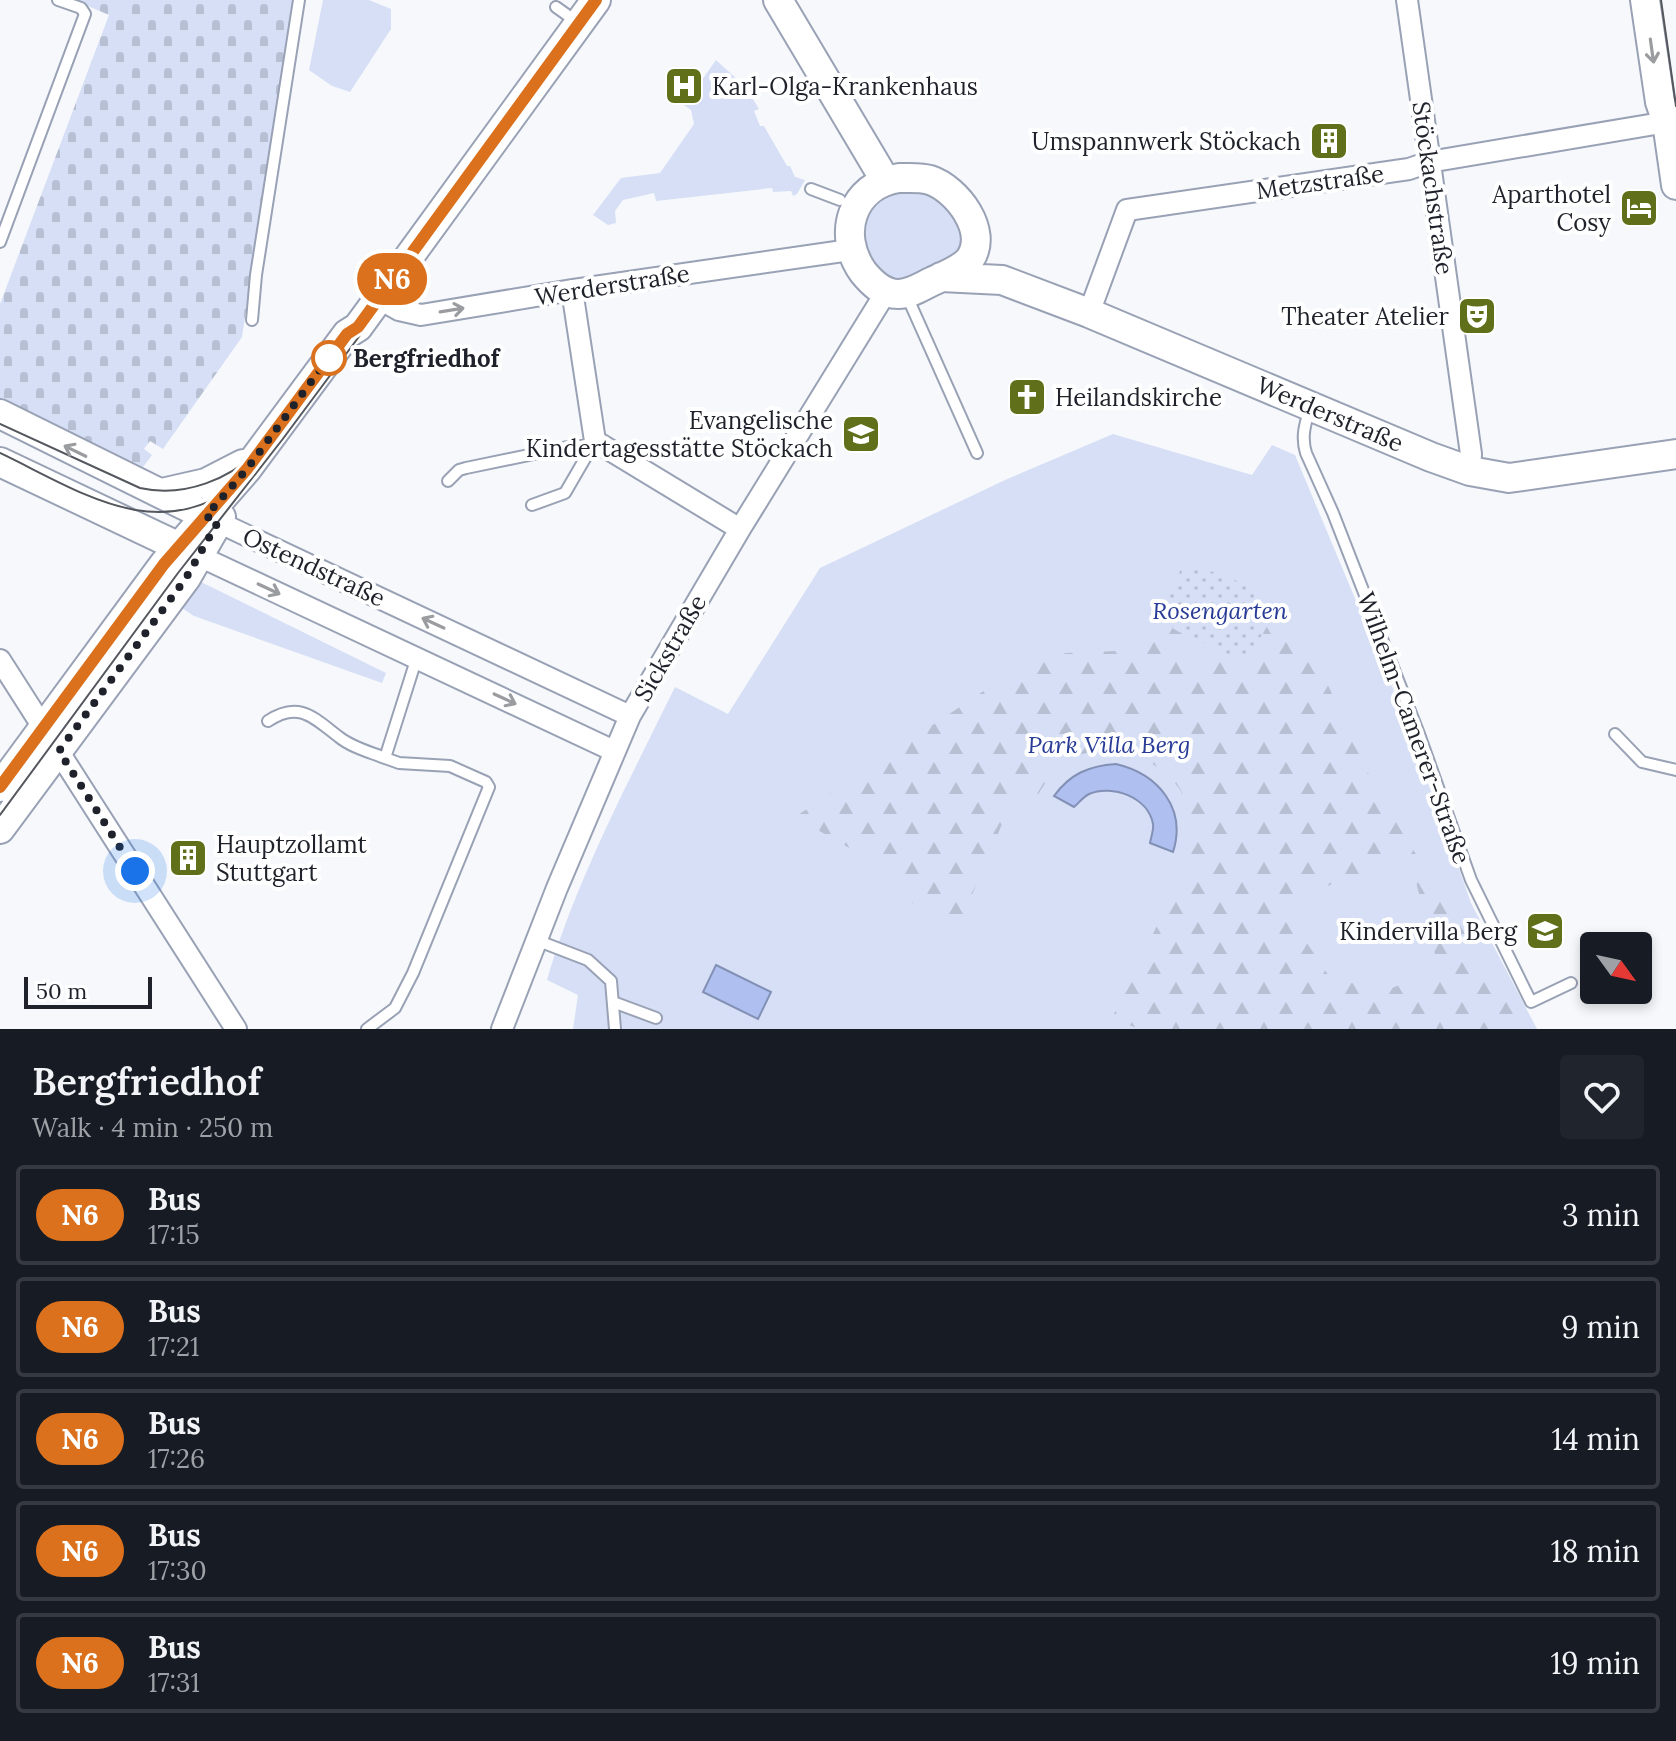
<!DOCTYPE html>
<html lang="en">
<head>
<meta charset="utf-8">
<style>
	body { margin:0; font-family:Lora,serif; background:#20242c; color:#f1f3f6; height:100vh; display:flex; flex-direction:column; font-size:30px; white-space:nowrap }
	* { box-sizing:border-box; margin:0 }
	p { font-size:26px; color:#9ea1a6 }
	.icon { flex:none; width:44px; height:44px; fill:none; stroke:currentColor; stroke-width:2; stroke-linecap:round; stroke-linejoin:round }
	.map { position:relative; height:1029px; overflow:hidden }
	.side { display:flex; flex-direction:column; background:#171b24; flex:1 }
	.side>* { flex:none }
	.badge { padding:0 16px; border-radius:26px; font-size:28px; line-height:52px }
	.needle { width:52px; rotate:123deg }
	.tools { position:absolute; left:1580px; top:932px; display:grid; gap:16px }
	.tools a { display:grid; place-items:center; width:72px; height:72px; border-radius:8px; background:#171b24; box-shadow:0 4px 12px #0003; font-size:40px }
	.scale { position:absolute; left:24px; bottom:20px; width:128px; box-sizing:border-box; padding-left:8px; border:4px solid #1f222a; border-top:0; font-size:22px; line-height:28px; white-space:nowrap; color:#1f222a; -webkit-text-stroke:6px #fff; paint-order:stroke }
	.you { position:absolute; width:40px; height:40px; margin:-20px; border:6px solid #fff; border-radius:50%; background:#1a73e8; box-shadow:0 0 0 12px #1a73e833 }
	.map>.badge { position:absolute; translate:-50% -50%; box-shadow:0 0 0 4px #fff }
	.round { display:grid; place-items:center; flex:none; width:84px; height:84px; border-radius:8px; background:#20242c }
	.summary { display:flex; align-items:center; justify-content:space-between; height:136px; padding:0 32px }
	h1 { font-size:38px; font-weight:600; line-height:60px }
	ul { padding:0; list-style:none }
	li { display:flex; align-items:center; gap:24px; height:100px; margin:0 16px 12px; padding:0 16px; border:4px solid #363941; border-radius:8px }
	li div { flex:1 }
	li b { display:block; font-size:30px }
	li em { font-style:normal }
	li .badge { min-width:88px; font-weight:700; text-align:center }
	.map>svg:first-child { display:block }
</style>
</head>
<body>
<div class="map">
<svg width="1676" height="1029" viewBox="0 0 1676 1029">
	<defs>
		<pattern id="forest-firs" width="22" height="20" patternUnits="userSpaceOnUse" patternTransform="scale(2)"><rect width="22" height="20" fill="#d6dff5"/><path d="M5 1l3.5 6h-7zM16 11l3.5 6h-7z" fill="#b7bfd2"/></pattern>
		<pattern id="cemetery-stones" width="16" height="16" patternUnits="userSpaceOnUse" patternTransform="scale(2)"><rect width="16" height="16" fill="#d6dff5"/><path d="M2 7V4a2 2 0 0 1 4 0v3zM10 15v-3a2 2 0 0 1 4 0v3z" fill="#b7bfd2"/></pattern>
		<pattern id="garden-dots" width="8" height="8" patternUnits="userSpaceOnUse" patternTransform="scale(2)"><rect width="8" height="8" fill="#d6dff5"/><path d="M2 2h.1M6 6h.1" fill="none" stroke="#b7bfd2" stroke-width="1.8" stroke-linecap="round"/></pattern>
	</defs>
	<rect width="100%" height="100%" fill="#f6f8fc"/>
	<!-- green -->
	<path fill="#d6dff5" d="M323,0H369L391,9V29L350,92L332,86L309,70Z
		M716,60L739,81L747,99L751,96L759,109L754,111L760,126H764L787,166H790L795,177L805,180L797,194L793,196L791,191L773,192L772,188L656,201L654,193L623,200L615,211L616,223L608,225L593,215L621,178L660,173L694,124L691,110L684,105Z
		M898,188C945,194 951,200 965,245L962,252L894,283L869,264L858,228L870,203Z
		M1113,434L1252,475L1272,445L1295,455L1413,737L1471,903L1537,1029H573L578,995L547,980C575,882 630,779 675,687L728,714L820,568L1005,480Z
		M197,580L386,673L382,683L194,616L179,606Z"/>
	<!-- forest -->
	<path fill="url(#forest-firs)" fill-rule="evenodd" d="M1275,612L1313,660L1327,683L1375,788L1524,1029H1139L1112,1018L1169,901L1182,902L1196,882L1186,877C1192,848 1197,813 1178,787C1152,751 1091,736 1057,769C1047,778 1040,792 1032,804L1014,796L954,937L917,908L872,861L795,817L1018,668L1066,653L1142,650L1157,619L1186,636L1180,652L1211,667L1220,650L1246,663ZM1409,856L1439,969L1387,990L1331,979L1282,906L1314,891Z"/>
	<!-- cemetery -->
	<path fill="url(#cemetery-stones)" d="M74,0H293L242,337L163,449L150,441L144,449L152,455L143,467L0,399V304L109,15Z"/>
	<!-- garden -->
	<path fill="url(#garden-dots)" d="M1183,565C1221,572 1249,581 1275,612L1246,663L1157,619Z"/>
	<!-- water -->
	<path fill="#aebff0" stroke="#8390b5" stroke-width="2" d="M1116,764C1158,774 1187,808 1173,852L1150,843C1151,837 1154,829 1153,824C1148,797 1112,784 1089,794C1083,797 1079,803 1074,807L1054,796C1070,774 1088,766 1116,764Z
		M716,965L771,992L758,1019L703,992Z"/>
	<g fill="none" stroke-linecap="round" stroke-linejoin="round">
		<defs>
			<path id="lane" d="M556,7L577,22
				M811,189L840,200
				M0,242L85,14L81,8L58,0
				M906,294L977,453
				M252,320L256,275L299,0
				M1310,408C1305,424 1301,437 1306,453L1333,513L1419,734L1471,880L1531,1002L1571,983
				M448,481L459,470L466,468L572,446H592
				M532,505L565,493L594,443
				M268,721C299,700 314,718 339,737C351,747 370,752 385,758
				M1615,734L1642,762L1676,770
				M536,940L588,960L611,981L615,1029
				M613,1002L656,1018
				M367,1029L395,1008L413,973L489,787L486,782L450,766L399,763L385,758L417,657"/>
			<path id="street" d="M1407,0L1471,454L1470,471
				M572,290L595,441L740,529
				M378,298L399,310L421,315L572,290L850,250
				M1089,313L1127,210L1409,169L1429,162L1667,122
				M218,522L630,716
				M199,556L614,751
				M0,660L236,1029
				M502,1029L557,888L630,716L740,529L886,292"/>
			<path id="secondary" d="M778,0L885,180
				M1645,0L1660,102L1667,122L1676,185
				M899,178C909,178 921,177 930,180C957,189 989,231 970,259C962,269 944,276 933,281C922,286 911,294 898,294C883,294 872,283 863,272C836,234 852,185 899,178Z
				M941,277L1002,280L1089,313L1431,457L1470,471L1509,478L1676,454
				M0,414L218,522
				M0,462L194,554
				M162,493L206,483L243,464
				M0,787L164,564L247,469L347,334L358,327L596,0
				M0,829L186,578L221,517"/>
		</defs>
		<!-- lane casing -->
		<use href="#lane" stroke="#99a1b5" stroke-width="14"/>
		<!-- street casing -->
		<use href="#street" stroke="#99a1b5" stroke-width="24"/>
		<!-- secondary casing -->
		<use href="#secondary" stroke="#99a1b5" stroke-width="32"/>
		<!-- lane -->
		<use href="#lane" stroke="#fff" stroke-width="10"/>
		<!-- street -->
		<use href="#street" stroke="#fff" stroke-width="20"/>
		<!-- secondary -->
		<use href="#secondary" stroke="#fff" stroke-width="28"/>
		<!-- tram -->
		<path stroke="#54575e" stroke-width="2" d="M1661,0L1676,106
			M0,424L140,488C185,498 230,479 262,448
			M0,453C80,491 157,547 240,483
			M0,815L178,573L282,440L384,303L601,0"/>
	</g>
	<!-- one-way arrows -->
	<defs><path id="oneway-shaft" d="M-6 0H5M1.5-3L5.5 0L1.5 3" fill="none" stroke-width="1.6" stroke-linecap="round" stroke-linejoin="round" transform="scale(2)"/></defs>
	<g stroke="#9a9c9f">
		<use href="#oneway-shaft" transform="translate(1652 51) rotate(82)"/>
		<use href="#oneway-shaft" transform="translate(452 310) rotate(-9)"/>
		<use href="#oneway-shaft" transform="translate(75 451) rotate(-154)"/>
		<use href="#oneway-shaft" transform="translate(269 589) rotate(25)"/>
		<use href="#oneway-shaft" transform="translate(433 623) rotate(-155)"/>
		<use href="#oneway-shaft" transform="translate(505 699) rotate(25)"/>
	</g>
	<g fill="none" stroke-linecap="round" stroke-linejoin="round">
		<defs>
			<path id="line" d="M0,787L164,564L247,469L347,334L358,327L596,0"/>
		</defs>
		<!-- line casing -->
		<use href="#line" stroke="#fff" stroke-width="18"/>
		<!-- line -->
		<use href="#line" stroke="#db711d" stroke-width="12"/>
		<!-- walk -->
		<path stroke="#1f222a" stroke-width="8" stroke-dasharray="0 14.4" d="M135,871L59,751L186,578L218,522L206,516L247,469L333,352L329,358"/>
	</g>
	<!-- icons -->
	<defs>
		<symbol id="hospital-square" viewBox="-11 -11 22 22"><rect x="-9" y="-9" width="18" height="18" rx="4" fill="#5f6f1a" stroke="#fff"/><path d="M-5-5h3v3.5h4V-5h3V5h-3V1.5h-4V5h-3Z" fill="#fff"/></symbol>
		<symbol id="building-square" viewBox="-11 -11 22 22"><rect x="-9" y="-9" width="18" height="18" rx="4" fill="#5f6f1a" stroke="#fff"/><path d="M-4-6H4V6H1V3H-1V6H-4ZM-2.5-4.3h1.7v1.8h-1.7ZM.8-4.3h1.7v1.8H.8ZM-2.5-1h1.7V.8h-1.7ZM.8-1h1.7V.8H.8Z" fill="#fff"/></symbol>
		<symbol id="hotel-square" viewBox="-11 -11 22 22"><rect x="-9" y="-9" width="18" height="18" rx="4" fill="#5f6f1a" stroke="#fff"/><path d="M-6-4.5h1.5V1H6V5H4.5V3h-9V5H-6ZM-4 0a1.8 1.8 0 1 1 3.6 0ZM.5 0V-2.5h3Q6-2.5 6 0Z" fill="#fff"/></symbol>
		<symbol id="theatre-square" viewBox="-11 -11 22 22"><rect x="-9" y="-9" width="18" height="18" rx="4" fill="#5f6f1a" stroke="#fff"/><path d="M-5-5.5Q0-4 5-5.5V0Q5 5 0 6Q-5 5-5 0ZM-3.3-2.5H-1v1.5H-3.3ZM1-2.5H3.3v1.5H1ZM-2.8 1Q0 5.5 2.8 1Z" fill="#fff"/></symbol>
		<symbol id="church-square" viewBox="-11 -11 22 22"><rect x="-9" y="-9" width="18" height="18" rx="4" fill="#5f6f1a" stroke="#fff"/><path d="M-1.2-6h2.4v3.5h3.3v2.4h-3.3V6h-2.4V-.1h-3.3v-2.4h3.3Z" fill="#fff"/></symbol>
		<symbol id="school-square" viewBox="-11 -11 22 22"><rect x="-9" y="-9" width="18" height="18" rx="4" fill="#5f6f1a" stroke="#fff"/><path d="M0-5L7-2L0 1L-7-2ZM-4 1L0 2.5L4 1V4Q0 6-4 4Z" fill="#fff"/></symbol>
	</defs>
	<g fill-rule="evenodd">
		<use href="#hospital-square" x="662" y="64" width="44" height="44"/>
		<use href="#building-square" x="1307" y="119" width="44" height="44"/>
		<use href="#hotel-square" x="1617" y="186" width="44" height="44"/>
		<use href="#theatre-square" x="1455" y="294" width="44" height="44"/>
		<use href="#church-square" x="1005" y="375" width="44" height="44"/>
		<use href="#school-square" x="839" y="412" width="44" height="44"/>
		<use href="#building-square" x="166" y="836" width="44" height="44"/>
		<use href="#school-square" x="1523" y="909" width="44" height="44"/>
	</g>
	<!-- markers -->
	<circle fill="#fff" stroke="#db711d" stroke-width="4" cx="329" cy="358" r="16"/>
	<g text-anchor="middle" dominant-baseline="central" stroke-width="8" stroke-linejoin="round" paint-order="stroke">
		<!-- poi labels -->
		<g font-size="24" fill="#1f222a" stroke="#fff" text-anchor="end">
			<text x="712" y="86" text-anchor="start">Karl-Olga-Krankenhaus</text>
			<text x="1301" y="141">Umspannwerk Stöckach</text>
			<text x="1611" y="194">Aparthotel<tspan x="1611" dy="28">Cosy</tspan></text>
			<text x="1449" y="316">Theater Atelier</text>
			<text x="1055" y="397" text-anchor="start">Heilandskirche</text>
			<text x="833" y="420">Evangelische<tspan x="833" dy="28">Kindertagesstätte Stöckach</tspan></text>
			<text x="216" y="844" text-anchor="start">Hauptzollamt<tspan x="216" dy="28">Stuttgart</tspan></text>
			<text x="1517" y="931">Kindervilla Berg</text>
		</g>
		<!-- street labels -->
		<g font-size="24" fill="#1f222a" stroke="#fff">
			<text transform="translate(1320 182) rotate(-8)">Metzstraße</text>
			<text transform="translate(1433 188) rotate(82)">Stöckachstraße</text>
			<text transform="translate(612 285) rotate(-9)">Werderstraße</text>
			<text transform="translate(1330 414) rotate(23)">Werderstraße</text>
			<text transform="translate(314 567) rotate(25)">Ostendstraße</text>
			<text transform="translate(670 648) rotate(-60)">Sickstraße</text>
			<text transform="translate(1414 728) rotate(70)">Wilhelm-Camerer-Straße</text>
		</g>
		<!-- stop labels -->
		<g font-size="24" font-weight="bold" fill="#1f222a" stroke="#fff" text-anchor="start">
			<text x="353" y="358">Bergfriedhof</text>
		</g>
		<!-- park labels -->
		<g font-size="24" font-style="italic" fill="#283b96" stroke="#fff">
			<text x="1220" y="610">Rosengarten</text>
			<text x="1109" y="744">Park Villa Berg</text>
		</g>
	</g>
</svg>
<div class="tools">
<a><svg class="needle" viewBox="-14 -14 28 28"><path d="M0-13l5 13h-10z" fill="#e53935"/><path d="M0 13l5-13h-10z" fill="#9ea1a6"/></svg></a>
</div>
<div class="scale">50 m</div>
<div class="you" style="left:135px;top:871px"></div>
<b class="badge" style="left:392px;top:279px;background:#db711d;color:#fff">N6</b>
</div>
<section class="side">
<div class="summary"><div><h1>Bergfriedhof</h1><p>Walk · 4 min · 250 m</p></div><a class="round"><svg class="icon" aria-label="heart" viewBox="0 0 24 24"><path d="M12 20l-8-8c-3-5 5-10 8-4 3-6 11-1 8 4z"/></svg></a></div>
<ul>
<li><span class="badge" style="background:#db711d;color:#fff">N6</span><div><b>Bus</b><p>17:15</p></div><em>3 min</em></li>
<li><span class="badge" style="background:#db711d;color:#fff">N6</span><div><b>Bus</b><p>17:21</p></div><em>9 min</em></li>
<li><span class="badge" style="background:#db711d;color:#fff">N6</span><div><b>Bus</b><p>17:26</p></div><em>14 min</em></li>
<li><span class="badge" style="background:#db711d;color:#fff">N6</span><div><b>Bus</b><p>17:30</p></div><em>18 min</em></li>
<li><span class="badge" style="background:#db711d;color:#fff">N6</span><div><b>Bus</b><p>17:31</p></div><em>19 min</em></li>
</ul>
</section>
</body>
</html>
